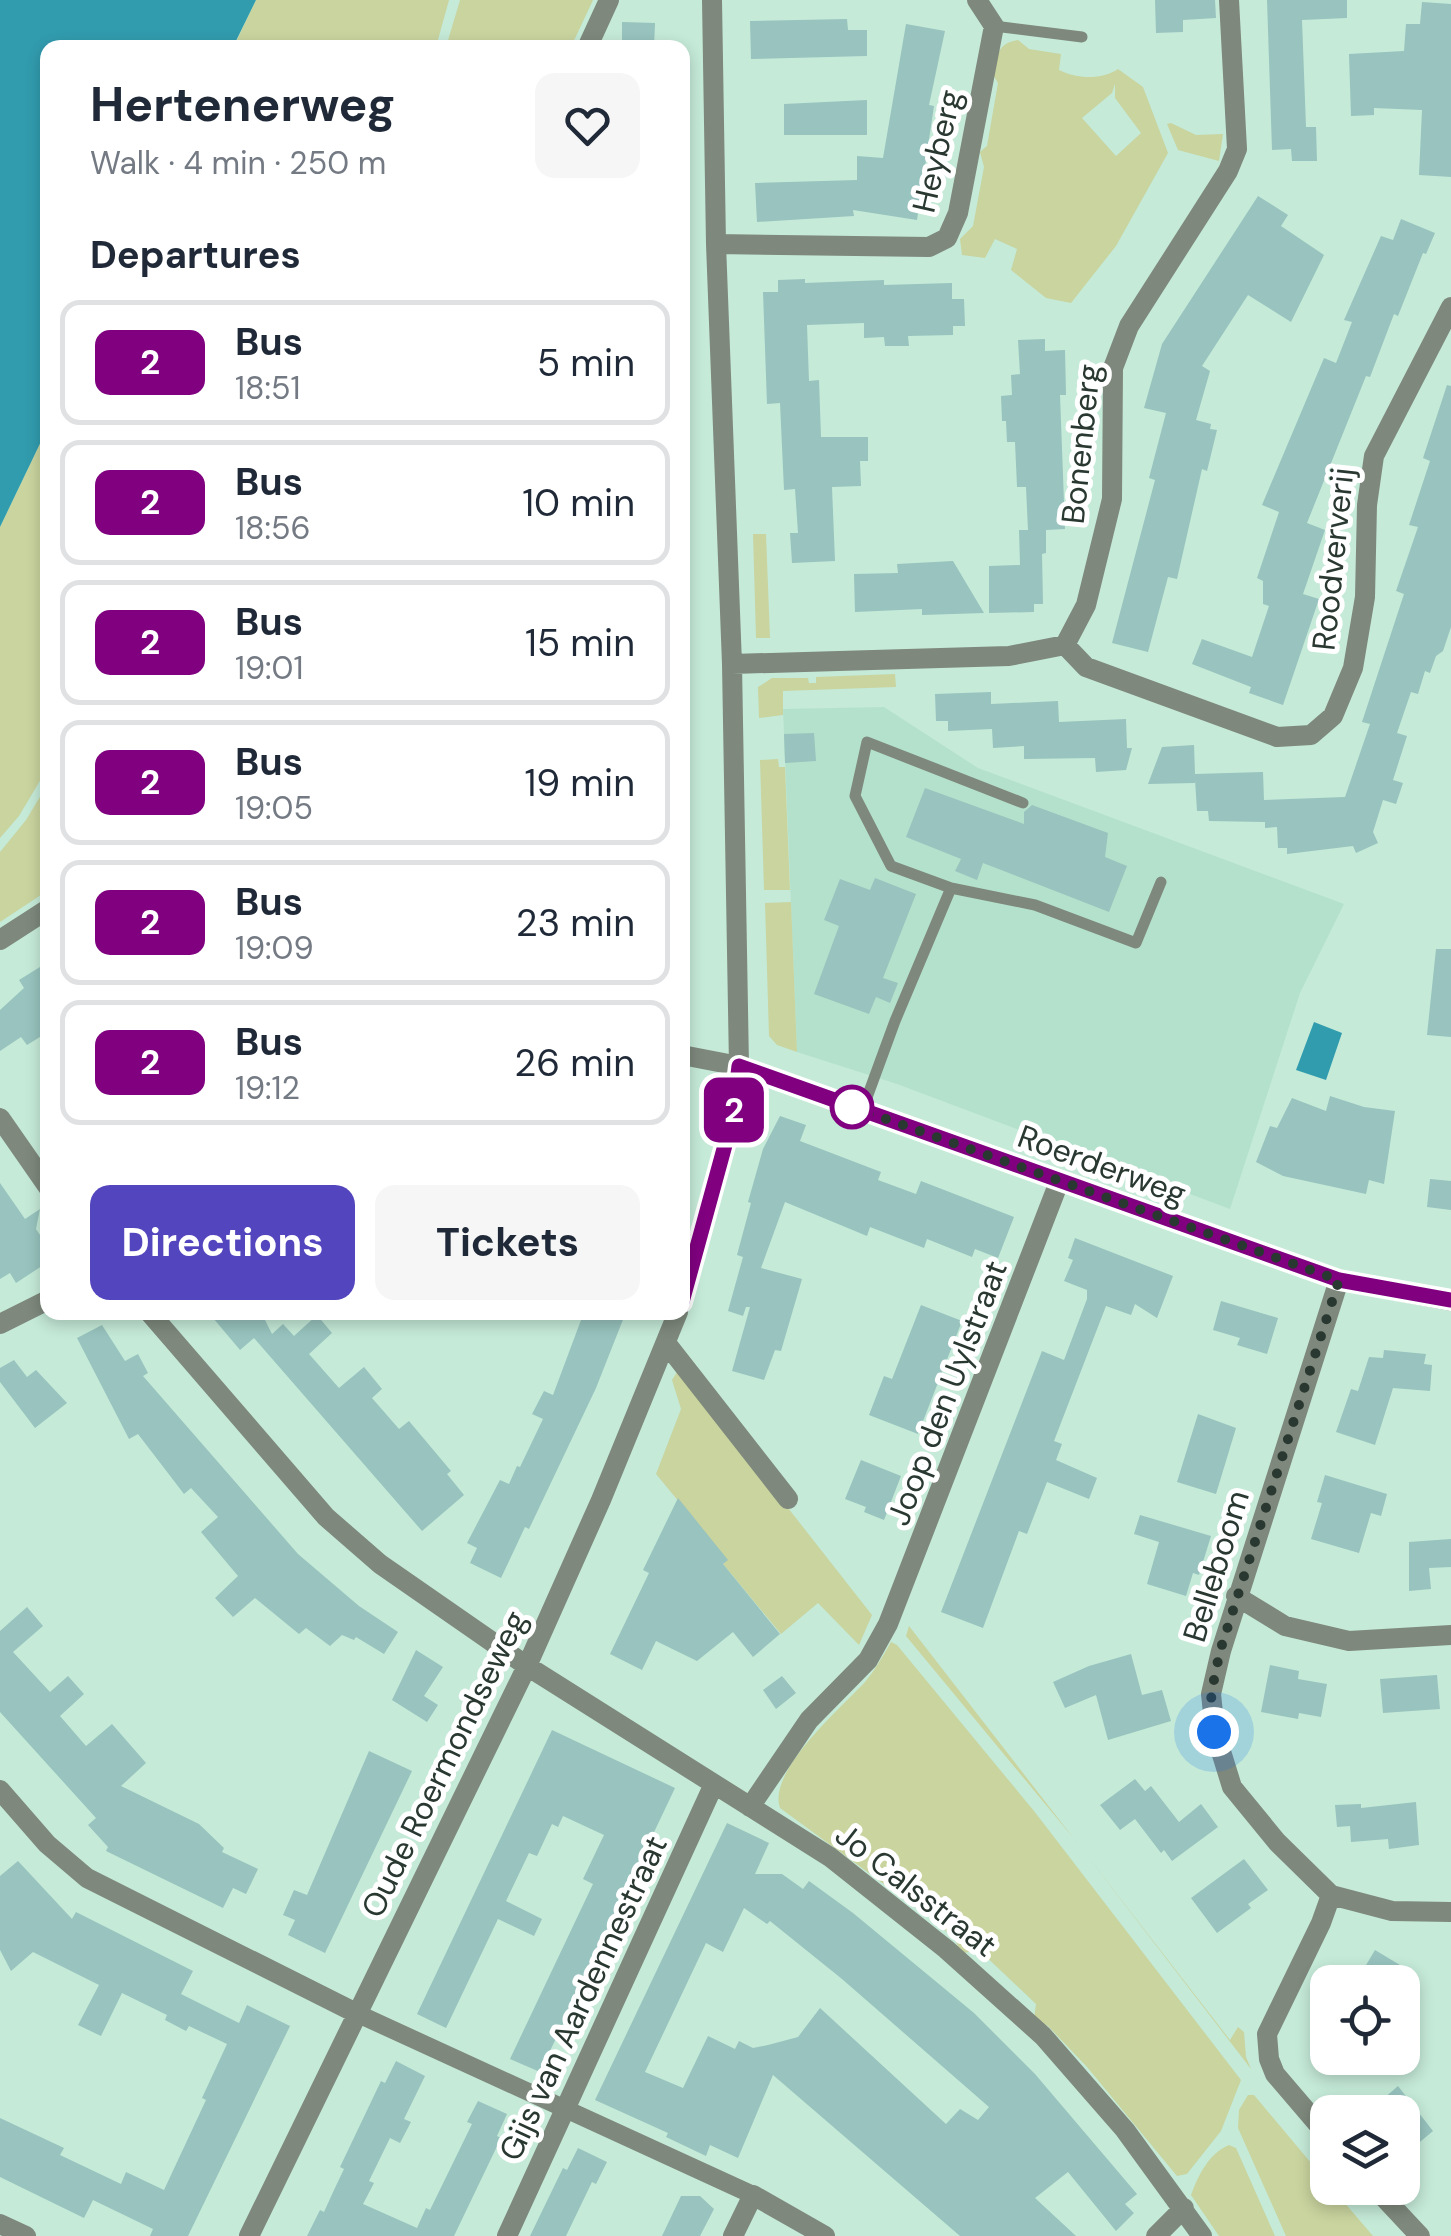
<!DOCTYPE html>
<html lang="en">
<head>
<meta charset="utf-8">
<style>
	body { margin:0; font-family:"DM Sans",sans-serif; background:#f6f6f7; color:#1f2937; height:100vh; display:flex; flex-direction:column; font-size:38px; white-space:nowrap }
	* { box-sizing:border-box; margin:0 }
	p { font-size:32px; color:#747a83 }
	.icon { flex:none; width:55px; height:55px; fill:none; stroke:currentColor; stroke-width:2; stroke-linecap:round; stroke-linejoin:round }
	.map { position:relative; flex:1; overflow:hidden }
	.details { position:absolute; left:40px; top:40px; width:650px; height:1280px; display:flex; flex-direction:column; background:#fff; border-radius:20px; box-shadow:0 5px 15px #0003 }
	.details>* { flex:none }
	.badge { padding:0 20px; border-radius:15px; font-size:35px; line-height:65px }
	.controls { position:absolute; left:1310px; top:1965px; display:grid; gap:20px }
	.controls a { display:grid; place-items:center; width:110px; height:110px; border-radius:20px; background:#fff; box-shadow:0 5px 15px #0003; font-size:50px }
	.you { position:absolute; width:50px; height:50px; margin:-25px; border:8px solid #fff; border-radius:50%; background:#1a73e8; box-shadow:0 0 0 15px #1a73e833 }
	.map>.badge { position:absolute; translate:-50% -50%; box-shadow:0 0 0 5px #fff }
	h2 { padding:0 50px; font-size:38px; line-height:90px }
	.round { display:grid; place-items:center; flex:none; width:105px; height:105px; border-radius:20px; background:#f6f6f7 }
	.overview { display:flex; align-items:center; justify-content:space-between; height:170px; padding:0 50px }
	h1 { font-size:48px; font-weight:700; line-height:75px }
	.button { display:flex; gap:20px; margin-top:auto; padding:20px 50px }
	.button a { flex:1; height:115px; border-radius:20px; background:#5345bd; color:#fff; font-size:40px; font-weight:700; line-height:115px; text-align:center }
	.button a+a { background:#f6f6f7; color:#1f2937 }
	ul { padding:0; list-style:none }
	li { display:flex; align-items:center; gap:30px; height:125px; margin:0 20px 15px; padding:0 30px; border:5px solid #e0e1e3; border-radius:20px }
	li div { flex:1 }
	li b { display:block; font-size:38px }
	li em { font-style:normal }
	li .badge { min-width:110px; font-weight:700; text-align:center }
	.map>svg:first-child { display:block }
</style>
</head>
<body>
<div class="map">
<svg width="1451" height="2236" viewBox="0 0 1451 2236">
	<rect width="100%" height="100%" fill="#c5ead8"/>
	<!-- built -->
	<path fill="#b4e1cc" d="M884,707L978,768L1344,904L1300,993L1230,1209L897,1084L797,1052L783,709Z"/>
	<!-- green -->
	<path fill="#c9d49f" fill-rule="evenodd" d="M256,0H449L436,47L233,48Z
		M460,0H593L571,47H446Z
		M1018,40L1029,49L1061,54L1059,70C1077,79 1102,80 1118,69L1143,87L1168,153L1116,246L1071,303L1046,298L1011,270L1017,249L995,239L985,258L962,255L960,239L973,226L984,167L980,152L987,146L998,83L993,75C996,57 997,43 1018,40ZM1115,84V98L1141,133L1116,156L1082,118L1112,93Z
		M1171,123L1196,135L1223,134L1219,161L1178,150L1167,124Z
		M47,429V769L19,816L0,838V527Z
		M753,534H766L770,638H756Z
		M895,674L896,687L783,691V715L759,718L758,687L772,678H808L809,683H816V677Z
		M778,759L779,767H785L790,890H764L760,760Z
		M47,785V891L0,922V852L26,820Z
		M791,902L797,1052L777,1045L769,1036L765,903Z
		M679,1369L872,1615L859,1645L818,1603L781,1634L723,1564L727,1560L656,1474L681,1409L672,1380Z
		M909,1626L1230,2040L1238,2027L1244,2032L1246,2057L1251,2069L1075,1840L906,1636Z
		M891,1642L897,1645L1034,1811L1241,2080L1221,2131L1187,2174L1177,2176L1087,2067L1048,2026L1034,2019L1036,2004L978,1949L965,1953L959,1949L955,1939L933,1920L780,1808C767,1771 842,1707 865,1682C875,1670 883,1656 891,1642Z
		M1248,2095H1254L1327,2182L1328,2188H1332L1373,2236H1286L1238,2128L1239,2110Z
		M1229,2145L1236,2148L1275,2236H1219L1191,2195C1198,2176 1209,2153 1229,2145Z"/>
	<!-- water -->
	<path fill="#319cae" d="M0,0H256L233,47L48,48L47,429L0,527Z
		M1314,1022L1342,1033L1326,1080L1296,1070Z"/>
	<!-- building -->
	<path fill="#98c3be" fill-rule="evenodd" d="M1155,0H1215L1216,18L1183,20V32L1156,33Z
		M1267,0H1347V18L1302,20L1306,127H1316L1317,161H1292L1291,149L1272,150Z
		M1422,2L1451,4V177L1419,175L1422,110L1374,108V115L1351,116L1349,54L1404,51L1406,24H1420Z
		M847,19L848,30H867V56L751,59L750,21Z
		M622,22L655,23L654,48H622Z
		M906,24L945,31L929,105L934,106L917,220L853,210L854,216L757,222L755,183L857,180V156L883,158Z
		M867,100V135H784V104Z
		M1258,196L1288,215L1281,226L1324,255L1291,322L1248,295L1202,366L1210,371L1196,420L1211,424L1210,429L1217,430L1207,471L1202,469L1177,579L1168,577L1148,652L1112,643L1155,480L1149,478L1166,413L1144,408L1162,344Z
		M1401,219L1435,233L1426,254L1423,253L1398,316L1394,314L1370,377L1366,376L1307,523L1325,530L1303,594L1319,599L1283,705L1249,693L1251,687L1192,664L1202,639L1252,657L1269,606L1263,604V581L1257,578L1279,512L1262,505L1324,358L1336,363L1352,322L1344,320L1381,236L1393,240Z
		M805,279V283L884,280V285L952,283V299H964L965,326H953V335L908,336L909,346H885L884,337L864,338V323L807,325L809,381L819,380L821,437H868V461H860L861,486L832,487L835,561L792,563L790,533H798L795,489L784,490L780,403L767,404L763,292H778V280Z
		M1045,339V351L1065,350L1066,395H1060L1065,529L1046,530V553L1042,554L1043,604H1034V612L989,613V566L1020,565L1019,530H1028L1026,487H1017L1015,442H1007L1006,421H1002L1001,396L1012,395L1011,375L1020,374L1018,340Z
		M1447,385L1451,386V627L1443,651L1436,656L1430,673L1425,671L1418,694L1411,692L1397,733L1407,736L1393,780L1403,783L1396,804L1383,800L1373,832L1378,843L1356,853L1353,846L1287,854V848H1278L1277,827L1265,828V822L1209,821L1208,811H1197L1195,779V783L1148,784L1162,747L1194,745L1195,774L1263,772L1264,800L1345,797L1370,724L1362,722L1404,594L1396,591L1418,527L1409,525L1430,461L1423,458Z
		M953,561L984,613L922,615V609L855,612L854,574L898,573L897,564Z
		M991,692V704L1058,701L1059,722L1126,719L1127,748H1132L1126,770L1096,772L1095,758L1024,759V746L993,748L992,729L948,731V721H936L935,694Z
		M814,733L816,761L785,763L784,734Z
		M925,788L1024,824V812L1032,805L1108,833L1105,857L1127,866L1109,912L983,863L977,880L955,871L961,859L906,837Z
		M875,878L916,894L883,978L898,983L890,1003L876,997L869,1014L814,994L839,926L824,920L840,879L870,890Z
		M1436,949H1451V1037L1427,1035Z
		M48,962V1032L27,1045L21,1037L0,1051V1010L24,988L19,980Z
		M1330,1096L1364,1107L1395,1111L1384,1184L1369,1180L1366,1194L1283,1176L1256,1162L1270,1126L1277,1128L1292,1098L1326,1111Z
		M780,1116L806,1125L800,1141L881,1172L878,1180L916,1194L921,1181L1014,1217L998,1258L975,1249L972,1257L927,1239L924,1248L870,1227L867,1236L785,1202L761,1268L802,1279L781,1351L775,1350L764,1380L732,1371L750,1307H746L743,1316L728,1311L743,1257L737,1255L751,1203L748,1202L763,1149Z
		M1430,1179L1451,1181V1210L1427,1207Z
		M0,1183L25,1219L40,1209L36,1229L48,1247V1262L16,1283L10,1273L0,1279Z
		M1075,1238L1173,1276L1157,1318L1135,1304L1131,1315L1106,1306L1054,1441L1062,1444L1056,1460L1097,1478L1089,1499L1047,1482L1027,1534L1019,1531L983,1628L941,1612L1042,1351L1064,1360L1087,1299V1290L1064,1281L1073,1260L1068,1258Z
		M1221,1301L1278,1318L1267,1354L1237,1345L1240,1338L1213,1330Z
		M921,1305L962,1321L918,1434L869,1415L884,1376L892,1379Z
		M208,1312H261L272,1334L283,1324L294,1336L317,1315L332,1333L309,1354L339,1388L364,1367L382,1389L372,1398L399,1429L409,1421L451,1471L447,1474L464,1495L422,1531L254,1338L240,1350Z
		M584,1312H626L596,1388L529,1529L525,1527L501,1578L470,1563L477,1548L467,1543L500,1480L509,1484L517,1466L520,1467L543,1419L532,1414L544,1391L553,1395Z
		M102,1325L125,1361L138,1354L148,1373L143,1376L298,1554L359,1606L398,1632L384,1654L356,1637L354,1640L342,1635L330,1646L306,1628L299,1634L255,1598L233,1617L215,1598L238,1576L201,1532L218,1517L191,1488L184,1494L138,1434L129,1439L77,1338Z
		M1384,1350L1426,1354L1424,1364L1432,1365L1430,1391L1393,1388L1375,1445L1336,1432L1351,1389L1358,1391L1369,1357L1383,1358Z
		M14,1360L27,1377L36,1370L67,1403L35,1428L0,1382V1368Z
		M1198,1414L1236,1428L1216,1494L1177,1482Z
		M861,1460L901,1476L884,1520L864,1512L866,1507L845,1499Z
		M1325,1475L1387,1494L1381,1516L1371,1513L1359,1553L1311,1539L1322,1503L1317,1502Z
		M678,1498L728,1560L723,1564L780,1634L753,1657L733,1632L697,1661L656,1641L642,1670L610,1654L649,1573L643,1570Z
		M1140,1515L1211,1536L1199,1575L1193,1573L1186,1596L1147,1584L1159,1542L1134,1534Z
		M1451,1539V1567L1429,1568L1431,1589L1409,1591V1542Z
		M27,1607L43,1626L13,1652L50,1692L68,1676L84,1694L60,1716L86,1746L112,1724L146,1763L121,1786L199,1824L224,1848L222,1852L258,1869L246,1894L233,1888L223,1908L106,1851L108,1847L88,1825L96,1818L0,1712V1631Z
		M416,1650L443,1667L424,1696L438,1705L427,1722L392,1700Z
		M1131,1654L1142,1695L1162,1690L1171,1721L1108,1740L1096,1695L1065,1708L1053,1682L1089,1666Z
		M1270,1665L1299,1671L1298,1679L1327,1684L1321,1717L1299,1713L1298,1719L1261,1712Z
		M1437,1675L1440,1709L1383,1713L1380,1679Z
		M782,1676L796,1693L776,1709L763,1690Z
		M552,1730L675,1788L540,2072L510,2059L593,1884L583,1879L604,1835L563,1816L558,1827L552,1824L537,1856L529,1853L506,1901L542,1919L534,1936L498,1919L446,2028L417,2014Z
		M369,1751L412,1771L325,1953L288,1935L295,1920L283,1915L294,1890L307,1895Z
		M1135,1779L1145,1791L1151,1786L1179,1822L1201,1804L1218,1827L1172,1861L1164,1850L1161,1853L1135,1819L1120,1830L1100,1805Z
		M1416,1802L1419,1845L1389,1849L1388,1839L1351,1842L1350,1826L1337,1827L1335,1805L1361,1804V1808Z
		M727,1823L769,1843L755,1874H782L803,1889L809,1881L853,1913L974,2013L1035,2074L1137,2194L1125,2204L1134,2213L1116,2231L1068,2172L1035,2198L1076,2236H960L773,2075L738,2158L710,2145L706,2156L666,2137L668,2133L595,2100ZM744,1908L767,1924L770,1921L842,1979L989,2107L978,2120L960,2109L946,2124L820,2008L798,2037L768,2045L753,2048L739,2041L735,2049L708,2036L683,2088L645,2072L706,1943L723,1952Z
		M1244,1859L1268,1890L1248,1904L1251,1908L1217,1933L1191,1898Z
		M18,1861L72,1919L76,1912L193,1971L181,1994L239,2023L247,2005L290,2026L188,2236H150L153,2229L93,2200L84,2218L0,2177V2118L64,2148L60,2155L121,2184L126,2172L164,2190L206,2100L202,2098L227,2044L189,2026L186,2031L165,2020L167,2015L122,1993L101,2036L78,2025L99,1985L33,1952L11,1971L0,1950V1876Z
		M1375,1950L1400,1965L1389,1982H1356Z
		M396,2061L425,2076L404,2119L411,2122L400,2143L390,2138L369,2181L374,2183L363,2204L417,2228L426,2208L430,2210L472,2124L467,2122L478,2101L507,2114L497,2136L501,2138L454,2236H307L320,2210L324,2212L334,2190L344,2169L340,2167L381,2081L385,2083Z
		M1398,2086L1433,2131L1402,2157V2112H1368Z
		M578,2148L607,2162L596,2184L592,2182L566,2236H530L563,2168L567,2170Z
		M681,2196H700L714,2209L700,2236H662Z"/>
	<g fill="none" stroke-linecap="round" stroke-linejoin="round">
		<!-- service -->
		<path stroke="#7e887c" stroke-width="11" d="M994,26L1082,37
			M951,888L891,866L855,796L867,742L1023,803
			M862,1111L895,1021L951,888L1035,905L1136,943L1161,882"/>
		<!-- pedestrian -->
		<path stroke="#7e887c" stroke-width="18" d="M356,2013L753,2195"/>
		<!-- minor -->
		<path stroke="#7e887c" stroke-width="20" d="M587,48L609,0
			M716,244L929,247L947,238L958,213L994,26L977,0
			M1065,645L1086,667L1277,737L1311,735L1333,716L1353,668L1365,597L1367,505L1374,456L1451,307
			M732,664L1009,656L1065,645L1086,605L1112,499L1113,368L1129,326L1228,171L1237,149L1229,0
			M0,940L48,909
			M682,1055L739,1066L1339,1280L1451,1301
			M0,1118L48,1187
			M1339,1280L1221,1651L1211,1694L1215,1732L1232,1787L1277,1842L1331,1895L1392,1911L1451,1912
			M682,1302L733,1117L739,1066L732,664L716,244L712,0
			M149,1312L326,1517L380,1564L527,1666L830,1857L946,1949L1043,2036L1125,2130L1202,2236
			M0,1324L48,1300
			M666,1343L788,1499
			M1236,1596L1285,1626L1349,1641L1451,1635
			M0,1790L47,1844L87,1878L356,2013
			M750,1807L809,1720L868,1660L888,1624L1059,1182
			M1328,2136L1275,2074L1269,2059L1267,2034L1321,1923L1331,1895
			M1375,2188L1420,2236
			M0,2224L26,2236
			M249,2236L527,1666L601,1500L678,1312
			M507,2236L714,1784
			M733,2236L753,2195L825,2236
			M1156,2236L1184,2208"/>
	</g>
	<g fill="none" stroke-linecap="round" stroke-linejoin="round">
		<defs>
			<path id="line" d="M682,1302L733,1116L739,1066L1339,1280L1451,1300"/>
		</defs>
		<!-- line casing -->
		<use href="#line" stroke="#fff" stroke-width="22"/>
		<!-- line -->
		<use href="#line" stroke="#800080" stroke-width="15"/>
		<!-- walk -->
		<path stroke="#293831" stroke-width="10" stroke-dasharray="0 18" d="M852,1107L1339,1280L1220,1651L1211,1694L1214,1732"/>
	</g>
	<!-- markers -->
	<circle fill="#fff" stroke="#800080" stroke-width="5" cx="852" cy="1107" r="20"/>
	<g text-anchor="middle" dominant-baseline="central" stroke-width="10" stroke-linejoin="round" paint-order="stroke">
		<!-- street labels -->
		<g font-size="32" fill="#293831" stroke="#fff">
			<text transform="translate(937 151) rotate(-77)">Heyberg</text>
			<text transform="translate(1081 444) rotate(-84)">Bonenberg</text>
			<text transform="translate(1333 559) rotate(-84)">Roodververij</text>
			<text transform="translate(1102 1165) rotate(20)">Roerderweg</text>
			<text transform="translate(947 1393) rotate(-69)">Joop den Uylstraat</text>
			<text transform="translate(1216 1566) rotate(-73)">Belleboom</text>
			<text transform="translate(444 1764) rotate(-64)">Oude Roermondseweg</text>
			<text transform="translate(916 1890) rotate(38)">Jo Calsstraat</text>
			<text transform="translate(583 1998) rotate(-65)">Gijs van Aardennestraat</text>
		</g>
	</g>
</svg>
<div class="controls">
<a><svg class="icon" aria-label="locate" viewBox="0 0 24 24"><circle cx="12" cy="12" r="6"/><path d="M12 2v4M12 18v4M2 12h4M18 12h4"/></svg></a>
<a><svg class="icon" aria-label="layers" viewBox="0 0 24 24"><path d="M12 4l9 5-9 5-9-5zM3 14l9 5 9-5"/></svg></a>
</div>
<div class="you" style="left:1214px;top:1732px"></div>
<b class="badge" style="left:734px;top:1110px;background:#800080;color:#fff">2</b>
<section class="details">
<div class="overview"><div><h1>Hertenerweg</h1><p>Walk · 4 min · 250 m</p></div><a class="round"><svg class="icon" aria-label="heart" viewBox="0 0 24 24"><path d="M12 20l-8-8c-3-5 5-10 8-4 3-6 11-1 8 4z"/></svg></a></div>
<h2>Departures</h2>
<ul>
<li><span class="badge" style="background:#800080;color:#fff">2</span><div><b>Bus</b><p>18:51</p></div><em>5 min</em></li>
<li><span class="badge" style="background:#800080;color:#fff">2</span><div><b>Bus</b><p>18:56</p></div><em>10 min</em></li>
<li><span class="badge" style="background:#800080;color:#fff">2</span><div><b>Bus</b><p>19:01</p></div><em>15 min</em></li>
<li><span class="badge" style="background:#800080;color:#fff">2</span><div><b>Bus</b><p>19:05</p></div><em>19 min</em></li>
<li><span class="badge" style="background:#800080;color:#fff">2</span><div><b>Bus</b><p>19:09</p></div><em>23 min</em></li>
<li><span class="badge" style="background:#800080;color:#fff">2</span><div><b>Bus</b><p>19:12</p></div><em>26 min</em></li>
</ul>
<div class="button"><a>Directions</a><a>Tickets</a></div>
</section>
</div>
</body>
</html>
